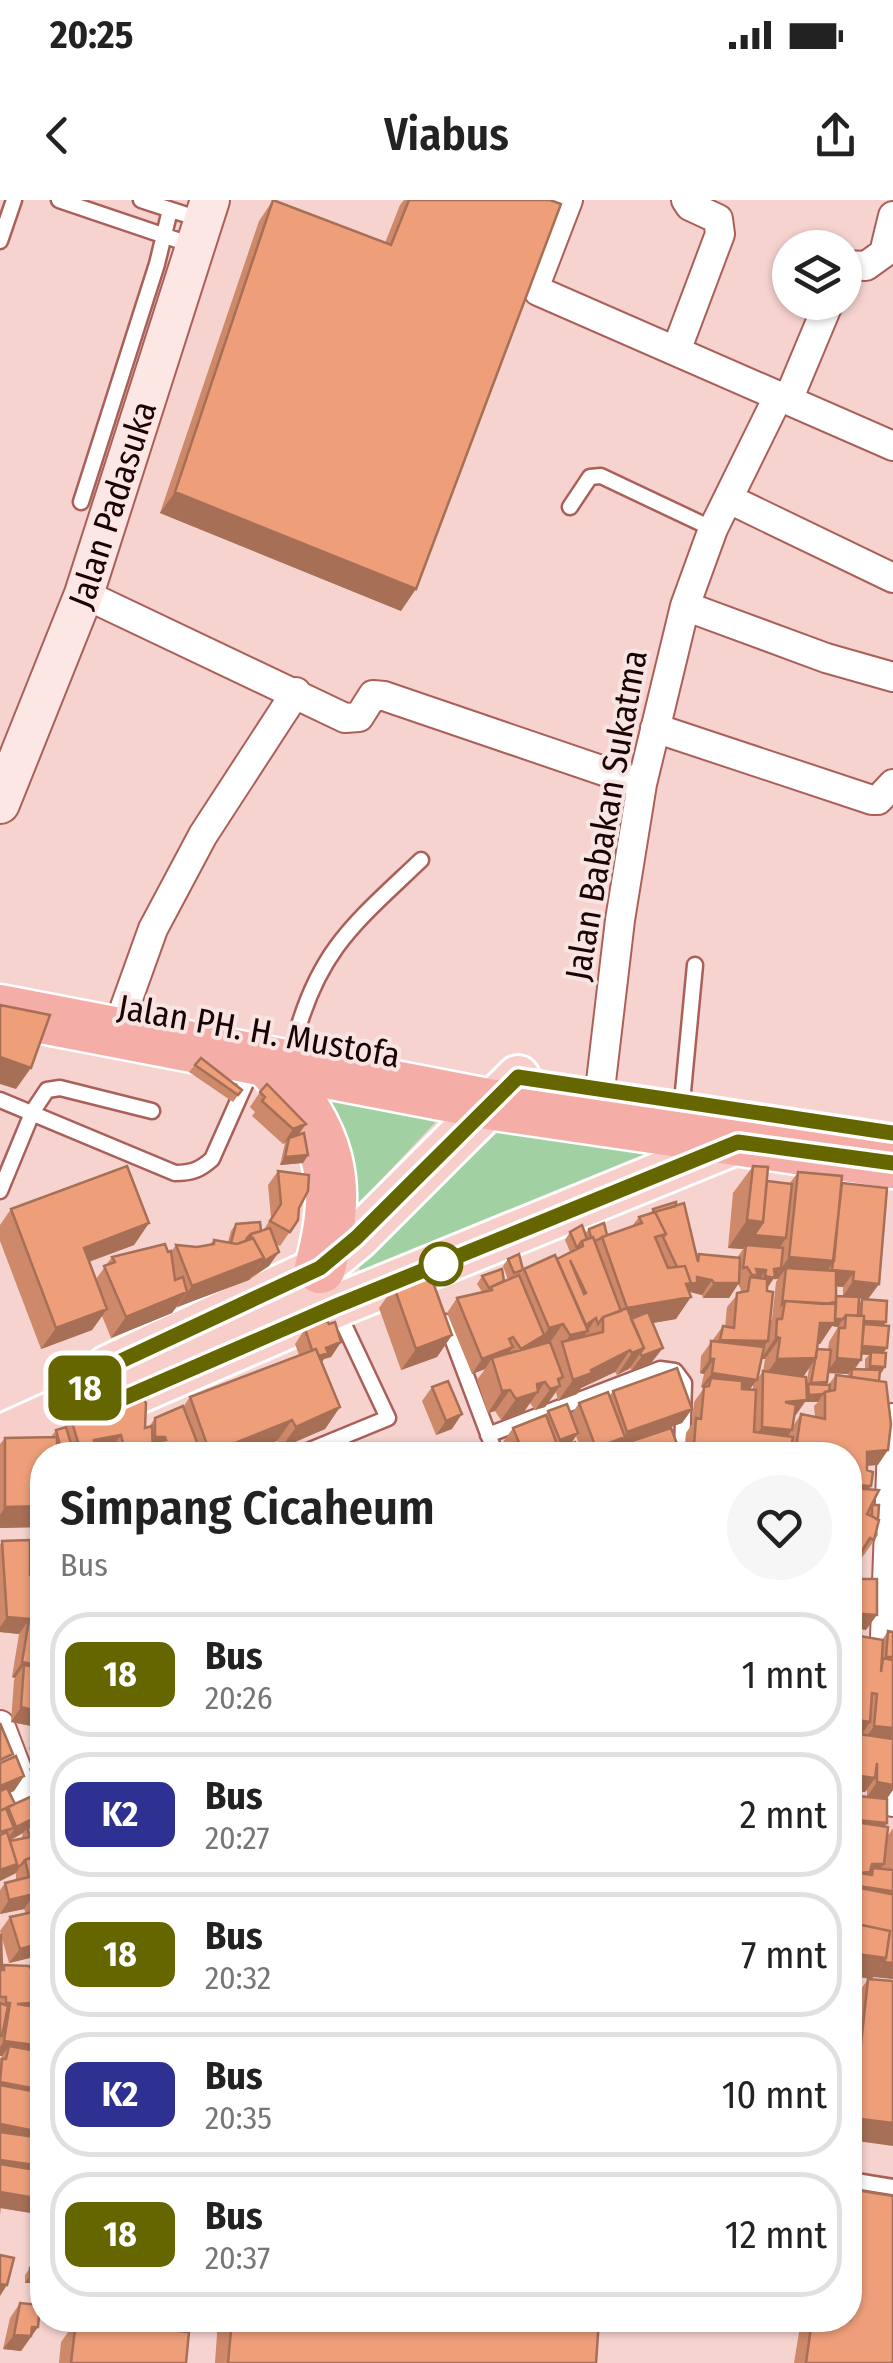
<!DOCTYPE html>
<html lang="id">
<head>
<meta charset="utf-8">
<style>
	body { margin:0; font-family:"Fira Sans Condensed",sans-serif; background:#f6f6f6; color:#222; height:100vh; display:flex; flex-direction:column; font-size:38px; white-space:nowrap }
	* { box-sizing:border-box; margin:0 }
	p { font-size:32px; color:#767676 }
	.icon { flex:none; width:55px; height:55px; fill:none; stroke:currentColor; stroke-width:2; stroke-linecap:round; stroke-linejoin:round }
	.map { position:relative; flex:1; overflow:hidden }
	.sheet { position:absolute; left:30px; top:1242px; width:832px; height:890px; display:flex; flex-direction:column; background:#fff; border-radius:40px; box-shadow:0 2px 8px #0004 }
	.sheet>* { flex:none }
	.badge { padding:0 20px; border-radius:15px; font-size:35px; line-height:65px }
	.controls { position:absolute; left:772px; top:30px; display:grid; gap:20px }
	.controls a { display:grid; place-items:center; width:90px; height:90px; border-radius:50%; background:#fff; box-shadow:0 2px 8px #0004; font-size:50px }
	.map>.badge { position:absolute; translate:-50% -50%; box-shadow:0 0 0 5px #fff }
	.round { display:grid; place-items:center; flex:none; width:105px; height:105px; border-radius:52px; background:#f6f6f6 }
	.headline { display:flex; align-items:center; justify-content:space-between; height:170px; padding:0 30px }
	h1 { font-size:48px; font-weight:600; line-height:75px }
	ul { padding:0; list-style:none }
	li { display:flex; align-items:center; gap:30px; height:125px; margin:0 20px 15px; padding:0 10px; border:5px solid #e0e0e0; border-radius:40px }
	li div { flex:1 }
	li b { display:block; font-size:38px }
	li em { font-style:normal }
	li .badge { min-width:110px; font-weight:700; text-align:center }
	.status { display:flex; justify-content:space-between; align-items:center; height:70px; padding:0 50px; background:#fff; direction:ltr }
	.status svg { height:28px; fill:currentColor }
	header { display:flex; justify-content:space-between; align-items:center; height:130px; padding:0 30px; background:#fff; font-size:45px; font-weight:600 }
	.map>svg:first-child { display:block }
</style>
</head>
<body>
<div class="status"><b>20:25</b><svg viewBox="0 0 49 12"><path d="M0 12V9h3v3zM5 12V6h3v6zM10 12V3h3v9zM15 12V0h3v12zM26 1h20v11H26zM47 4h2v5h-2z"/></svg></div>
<header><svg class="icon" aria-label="back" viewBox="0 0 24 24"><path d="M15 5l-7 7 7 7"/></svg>Viabus<svg class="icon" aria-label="share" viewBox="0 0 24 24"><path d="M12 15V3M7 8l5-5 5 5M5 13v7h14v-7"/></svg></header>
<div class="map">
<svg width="893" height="2163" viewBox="0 0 893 2163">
	<rect width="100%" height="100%" fill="#f6d3cf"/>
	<!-- green -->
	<path fill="#a1d1a3" d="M297,880L446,911L348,1015Z
		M508,922L672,951L365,1081L358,1066Z"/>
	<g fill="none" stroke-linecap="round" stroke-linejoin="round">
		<defs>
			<path id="lane" d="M59,0L183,42
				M141,0L190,16
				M0,41L14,0
				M81,302L157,64L170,10
				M570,307L590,277L601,276L713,329
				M295,839C319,749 356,722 421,660
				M0,900L175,973C191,973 200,970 212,959L252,869
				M682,902L695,765
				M0,991L33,911L47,890L60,888L152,911
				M446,1122L496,1255
				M488,1235L660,1169L675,1171L684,1183L682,1255
				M298,1255L388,1218L338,1112
				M850,1980L893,1987"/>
			<path id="street" d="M568,0L535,86L538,91L893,246
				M845,65L866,66L884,53L893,16
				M676,151L720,34L718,19L690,6L686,0
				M788,200L829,102
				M729,299L893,378
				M84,394L345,518L359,517L373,495L384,496L642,584
				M685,406L826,458L893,477
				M655,528L872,600H878L893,584
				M125,807L153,729L203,635L296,492
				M600,890L620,720L642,584L685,406L713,329L779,195
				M885,1437L893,1218
				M0,1525L42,1635
				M893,1592V1602"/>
			<g id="secondary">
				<path id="s1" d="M0,604L84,394L210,0"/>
			</g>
			<path id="primary" d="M61,1210L108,1167L320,1068L357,1038L518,877
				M0,1237L60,1210L124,1198L336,1106L738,942"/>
			<path id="highway" d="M0,810L488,904L893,963
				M270,864C330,934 344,979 320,1068"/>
		</defs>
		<!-- lane casing -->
		<use href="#lane" stroke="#aa6059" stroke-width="19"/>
		<!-- street casing -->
		<use href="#street" stroke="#aa6059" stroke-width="32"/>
		<!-- secondary casing -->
		<use href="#secondary" stroke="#aa6059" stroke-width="42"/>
		<!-- primary casing -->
		<use href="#primary" stroke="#fff" stroke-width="48"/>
		<!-- highway casing -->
		<use href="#highway" stroke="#fff" stroke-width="55"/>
		<!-- lane -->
		<use href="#lane" stroke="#fff" stroke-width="14"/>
		<!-- street -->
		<use href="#street" stroke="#fff" stroke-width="28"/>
		<!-- secondary -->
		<use href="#secondary" stroke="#fce7e5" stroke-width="38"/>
		<!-- primary -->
		<use href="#primary" stroke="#f8ceca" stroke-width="42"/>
		<!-- highway -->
		<use href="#highway" stroke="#f4aea7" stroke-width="50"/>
	</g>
	<!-- wall -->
	<path fill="#cd8969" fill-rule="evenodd" d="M273,0L385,43L400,5L404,0H550L401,411L160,313L259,21Z
		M195,865L242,890L233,902L189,872Z
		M260,892L298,935L308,955L303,963L280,965L285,943L283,944L252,916L255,912L250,907Z
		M753,966L767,981L790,983L798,972L842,983L879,1084L868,1099L859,1098V1104L862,1099L884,1126L883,1153L879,1175L878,1265L867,1266V1270L871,1286L869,1289L878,1335L859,1362L856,1360L850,1368V1255H684L686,1233L692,1224L694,1202L704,1188L701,1187L704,1174L700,1173L701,1156L723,1126L725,1127L727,1107L741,1090L738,1084L729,1098H703L702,1095L690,1092L676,1119L652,1123V1162L631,1171L630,1167L617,1175L615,1172L581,1188L577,1194L558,1201L556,1192L545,1207L535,1210L530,1203L523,1213L501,1220L495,1211L488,1213L477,1180L485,1169L472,1174L447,1113L457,1098L482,1092L477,1084L482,1076L504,1082L508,1080L503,1066L508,1059L523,1070L520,1076L524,1069L557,1059L570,1052L565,1040L570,1032L585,1034L589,1029L607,1035L632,1026L639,1017L650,1014L653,1009L697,1058L699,1054L737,1058L743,1049L728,1048L733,993ZM774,1078L778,1079L776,1082L772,1119L770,1122L767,1089ZM836,1086L843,1087V1096H836ZM832,1126L838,1127L829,1142L828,1150L817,1149V1144H820ZM861,1154L869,1155L865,1159V1169H855L861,1160ZM761,1159H765L763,1171L753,1185V1190L750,1189L757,1180ZM809,1168L806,1186L803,1177ZM829,1173L848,1174L847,1176L836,1175L828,1185H826ZM805,1202H818L814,1206L815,1217L801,1214L793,1226L795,1215Z
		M278,971L299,1008L298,1020L280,1046L276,1044L269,1066L249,1080L177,1107V1106L172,1113L111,1138L102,1116L92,1130L41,1149L0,1041V1025L11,1009L149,1023L134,1045L89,1062L96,1079L112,1057L171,1052L176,1045L197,1047L210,1044L214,1040L228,1042L231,1031L236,1024L263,1031L271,1018L268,985Z
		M394,1087L452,1135L437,1157L401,1170L379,1108Z
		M305,1129L341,1142L331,1157L324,1159L322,1162L340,1207L325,1229L281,1248L277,1241L243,1255H112L111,1250L94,1253L92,1255H42V1327L0,1328V1244L5,1238L51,1237L56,1230L66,1227L71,1219L145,1228L149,1227L155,1218L183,1207L190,1197L299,1155L295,1144Z
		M432,1187L452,1229L436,1235L422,1201Z
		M613,1191L692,1209L682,1223L623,1244L625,1251L632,1241L675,1255H583L576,1236L571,1244L580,1255H508L503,1242L513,1228L545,1216L548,1211L571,1215L579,1203L610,1195Z
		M2,1341L30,1363L42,1365V1617L37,1624L42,1631V1755L9,1763L0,1731L10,1717L26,1714L24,1709L0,1714V1690L5,1683L16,1680V1673L0,1681V1632L10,1559L24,1576L14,1591L10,1593L15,1604L37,1594L29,1569L34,1562L29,1548L42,1528L11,1522L14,1480L15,1478L12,1477L19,1434L0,1432V1345ZM23,1633L22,1636V1638L10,1641Z
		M888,1431L893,1432V1590L886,1599L887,1623L885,1626L887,1637L893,1628V1779L873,1776H850V1608L858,1596L867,1597V1590L865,1592L857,1591L850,1601V1440L854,1435L882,1440Z
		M0,1735L2,1767L4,1765L42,1808L36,1938L41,1999L31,2013L1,2008L0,2015V1859L2,1856H0Z
		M868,1779L893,1781L850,1940V1828L853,1801Z
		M30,2068L36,2083H25V2075Z
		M40,2087H42V2103H35V2094Z
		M20,2103L38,2127L21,2151L3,2149L10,2118Z
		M218,2120H599L596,2163H215Z
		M801,2120H850L893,2163H794Z
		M76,2121L186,2163H59L61,2142Z"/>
	<!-- shaded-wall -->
	<path fill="#a76f55" d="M175,292L416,389L401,411L160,313Z
		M0,857L31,868L16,889L0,884Z
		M306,924L296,938H289L283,944L293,929Z
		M308,955L303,963L280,965L285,957Z
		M747,1020L763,1022L786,1038L776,1053L746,1045L743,1049L728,1048Z
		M149,1023L134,1045L69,1069L84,1048Z
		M279,1052L269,1066L251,1077L261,1063Z
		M789,1057L834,1061L819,1083L786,1068L778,1079L774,1078L764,1092L755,1091L765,1076L774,1069L781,1068L775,1078Z
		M264,1058L249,1080L177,1107L192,1086Z
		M756,1069L766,1070L756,1085L750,1078Z
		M832,1070L854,1072L843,1087L822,1085Z
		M697,1077L712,1080L702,1095L690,1092L687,1098L691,1097L676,1119L630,1127L627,1108L685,1084Z
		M853,1081L879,1084L868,1099L843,1096Z
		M714,1083H739L729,1098H703Z
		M187,1092L172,1113L111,1138L126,1117Z
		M107,1109L92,1130L41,1149L56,1128Z
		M596,1118L574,1152L563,1146L570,1135Z
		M834,1119H843L838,1127L832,1126L820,1144L805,1145L820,1123Z
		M861,1121L886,1122L881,1130L861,1129Z
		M563,1124L548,1145L521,1149L544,1135L549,1128Z
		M452,1135L437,1157L401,1170L416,1149Z
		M513,1137L504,1151L513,1147L503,1162L492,1158L485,1169L472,1174L482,1159L509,1139Z
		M776,1137L780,1138L765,1159H761Z
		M720,1140L768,1141L758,1156L710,1154Z
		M341,1142L331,1157L324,1159L318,1168L304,1172L326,1148Z
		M859,1146L887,1148L881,1156L871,1152L869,1155L854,1154Z
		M644,1148L629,1169L617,1175L632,1153Z
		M663,1148L652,1162L631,1171L642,1156Z
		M630,1150L615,1172L581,1188L577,1194L558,1201L573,1180Z
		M816,1158L801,1180H762L777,1159Z
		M837,1158L861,1160L851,1173L852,1169L848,1174L826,1173Z
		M710,1159H714L704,1174L700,1173Z
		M870,1166L885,1167L880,1175L864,1174Z
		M712,1173L757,1180L746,1194L711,1178L704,1188L701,1187Z
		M563,1177L556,1187L560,1186L545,1207L535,1210L558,1179Z
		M545,1182L523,1213L501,1220L516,1199L537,1184Z
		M510,1190L495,1211L488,1213L502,1191Z
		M823,1194L818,1202H805L796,1215L775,1217L785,1202L806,1200L809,1195Z
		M340,1207L325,1229L281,1248L296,1227Z
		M692,1209L682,1223L619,1246L605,1255H590L596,1248L624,1237L627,1232Z
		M462,1214L452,1229L436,1235L446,1221Z
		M292,1220L277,1241L243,1255H209Z
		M762,1227L792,1230L782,1245L751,1242Z
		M578,1233L568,1248L550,1255L560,1240Z
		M121,1235L111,1250L83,1254L94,1240Z
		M155,1237H165L156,1250V1242L150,1252H145Z
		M888,1250L878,1265L857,1266L867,1252Z
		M850,1285L871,1286L861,1301L850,1300Z
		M42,1306V1327L0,1328V1315L5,1307Z
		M855,1352L860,1354L850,1368V1359Z
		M850,1413L877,1415L866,1430L850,1428Z
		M7,1417L42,1420V1432L29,1420L19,1434L0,1432V1427Z
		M22,1462L42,1466V1483L24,1465L15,1478L12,1477Z
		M21,1507L42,1512V1528L11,1522Z
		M850,1519L870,1522L860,1537L850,1535Z
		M874,1526L893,1528V1543L864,1540Z
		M24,1576L14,1591L0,1596V1586Z
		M860,1576L875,1578L865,1592L857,1591L850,1601V1586Z
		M877,1582L893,1585V1590L886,1600L867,1597Z
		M42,1614L35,1628H27L23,1633L5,1642L16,1627Z
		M856,1620L887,1623L877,1638L855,1622Z
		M17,1664L21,1665L16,1673L0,1681V1670Z
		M872,1664H884L874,1678L872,1675L873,1668L860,1686L892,1691L881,1706L850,1701Z
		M34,1694L24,1709L0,1714L9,1700Z
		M42,1700L34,1714L28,1717L38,1702Z
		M42,1743V1755L9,1763L20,1749Z
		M850,1753L886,1758L872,1779L850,1776Z
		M884,1762L893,1763V1779L873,1777Z
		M42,1802V1806L35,1816L17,1804Z
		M4,1841L42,1846V1859L9,1846L2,1856H0V1847Z
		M0,1882L42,1890V1897L0,1898Z
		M853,1918L893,1923V1946L850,1940V1922Z
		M0,1924L40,1932L30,1947L0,1941Z
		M0,1960L42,1966L32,1981L0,1976Z
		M0,1992L41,1999L31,2013L0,2008Z
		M30,2075H41L36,2083H25Z
		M0,2084L7,2085L0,2096Z
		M40,2095H42V2103H35Z
		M32,2127H38L21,2151L3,2149L14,2135Z"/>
	<!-- building -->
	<path fill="#ee9f7a" stroke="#a76f55" stroke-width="2.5" fill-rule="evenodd" d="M273,0L391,45L409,0H550L561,4L416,389L175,292Z
		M0,805L50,815L31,868L0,857Z
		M201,858L242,890L238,895L195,865Z
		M267,884L306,924L293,929L262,901L265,897L260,892Z
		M304,933L308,955L285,957L289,938Z
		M127,966L149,1023L84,1048L107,1109L56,1128L11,1009Z
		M753,966L768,967L763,1022L747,1020Z
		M278,971L309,975L308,991L299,1008L298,1020L290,1032L270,1021L281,1004Z
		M798,972L842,976L834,1061L789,1057Z
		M767,981L792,984L786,1038L754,1035L763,1022Z
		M842,983L887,988L879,1084L853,1081L854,1072L832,1070Z
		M676,1002V1006L654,1012L653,1009Z
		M684,1003L698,1062L699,1054L740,1058L739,1083H714L712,1080L697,1077V1083L687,1084L691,1083L685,1066L677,1067L663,1037L666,1034L655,1012Z
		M655,1012L666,1034L655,1037L668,1068L685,1066L691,1083L686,1084L691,1097L627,1108L602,1037L642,1023L639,1017Z
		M260,1022L261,1031L251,1034L247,1038L246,1041L237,1044L231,1043L236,1024Z
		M604,1023L607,1035L595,1041L593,1037L591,1038L589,1029Z
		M582,1025L587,1039L582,1041L577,1048L570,1032Z
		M270,1028L279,1052L261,1063L264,1058L253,1038L251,1039V1034Z
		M593,1037L621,1111L603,1117L598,1124L596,1118L586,1125L557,1059L583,1046L582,1041ZM570,1060L586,1093L584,1094Z
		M253,1038L264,1058L192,1086L176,1045L197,1047L214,1044V1040L237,1044Z
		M165,1044L168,1052L171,1051L175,1080L183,1077L187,1092L126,1117L104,1066L115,1062L112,1057Z
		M746,1045L783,1048L781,1068L774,1069L775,1078L765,1076L766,1070L756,1069L758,1075H752L747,1067L743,1068Z
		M519,1054L523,1070L514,1073L508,1059Z
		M555,1055L588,1131L570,1135L563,1124L549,1128L524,1069Z
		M786,1068L836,1071V1102L824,1104L785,1101L782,1104Z
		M502,1069L504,1081L489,1088L482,1076Z
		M430,1074L452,1135L416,1149L394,1087Z
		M519,1075L544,1135L521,1149L513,1137L509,1139L513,1147L482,1159L457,1098L492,1090L491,1087Z
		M750,1077L767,1079V1091L773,1092L768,1141L720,1140L723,1126L734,1128L737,1093L748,1091Z
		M836,1096L859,1097L858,1116L846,1115L843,1119H835Z
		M862,1099L887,1101L886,1122L864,1121V1116H861Z
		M785,1101L836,1104L835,1123H820L816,1158L777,1159L780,1138L776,1137L777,1119H782Z
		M627,1108L644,1148L632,1153L630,1150L591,1170L592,1173L573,1180L562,1142L603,1132V1117Z
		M648,1112L663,1148L642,1156L640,1153L644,1148L631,1119Z
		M846,1115L864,1116L861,1160L837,1158L839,1128H845Z
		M327,1121L329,1124L335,1122L341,1142L326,1148L328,1153L319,1156L316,1149L312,1150L305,1129Z
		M864,1124L889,1126L887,1148L862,1146Z
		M711,1141L764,1147L757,1180L712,1173L714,1159H710Z
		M550,1142L563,1177L558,1179L560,1186L550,1189L545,1182L537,1184L538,1192L516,1199L510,1190L502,1191L492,1158Z
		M316,1149L340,1207L296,1227L292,1220L210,1253L190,1197Z
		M817,1149L831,1150L827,1182L811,1183Z
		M871,1152L886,1153L885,1167L870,1166Z
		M677,1168L692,1209L627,1232L613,1191Z
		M852,1169L880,1170L879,1181L851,1177Z
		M763,1171L806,1177L807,1200L785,1202L796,1205L792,1230L762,1227Z
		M836,1175L886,1182L891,1224L888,1250L867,1252V1270L873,1272L871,1286L850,1285V1255H754V1247H752V1255H695L694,1246L696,1218L701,1219L704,1187L709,1186L711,1178L742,1181V1189L756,1190L754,1232L793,1237L791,1248H796L801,1214L825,1219V1192L835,1190Z
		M448,1181L462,1214L446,1221L432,1187Z
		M808,1184L830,1185L829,1191L825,1192L823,1194L809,1195Z
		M608,1192L625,1237L596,1248L579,1203Z
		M142,1197L146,1203L145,1228L152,1226L153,1255H126L121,1235L94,1240V1253L86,1255H70L68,1245L78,1242L71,1219L118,1200L122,1204Z
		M567,1204L578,1233L560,1240L548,1211Z
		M183,1206L202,1255H157L156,1242L166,1240L165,1237H155V1218Z
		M546,1215L561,1255H524L513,1228Z
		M66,1227L71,1244L68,1245L62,1253L56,1230Z
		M671,1228L679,1249L669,1253V1255H636L632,1241Z
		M57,1237V1255H42V1306L5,1307V1238Z
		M575,1242L580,1255H561L559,1248Z
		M623,1244L627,1255H595Z
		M850,1288L879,1290L867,1314L879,1320L874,1340L870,1338L860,1354L855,1352L850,1360Z
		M872,1305H879L878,1320L872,1316Z
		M30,1340V1376L33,1368L42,1370V1420L7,1417L2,1341Z
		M30,1363L42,1365V1370L33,1368L30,1372Z
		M850,1379H877V1415L850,1413Z
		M29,1420L42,1423V1466L22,1462Z
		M888,1431L893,1432V1457H886Z
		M854,1435L883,1440L881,1472L883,1458L893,1460V1528L874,1526L877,1494L872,1493L870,1522L850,1519V1454H852Z
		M24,1465L42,1468V1512L21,1507Z
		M0,1523L13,1554L0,1560Z
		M850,1528L856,1529L851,1545H850Z
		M859,1534L893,1539V1585L877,1582V1563L875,1578L860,1576V1587L850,1586V1545L856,1546Z
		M16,1556L24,1576L0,1586V1563Z
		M7,1588L15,1604L0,1611V1591Z
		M39,1593L42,1606V1614L16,1627L8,1607Z
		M858,1596L887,1599V1623L856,1620Z
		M6,1608L14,1628L0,1632V1611Z
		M855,1622L888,1627L884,1664H872L870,1672L860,1673L872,1675L873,1668L893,1670V1763L884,1762L886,1758L890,1731L857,1724L858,1718L850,1717V1686L891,1694L892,1691L851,1685Z
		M40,1623L42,1631V1653L35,1656L32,1650L33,1657L25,1660L21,1665L15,1668L17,1664L10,1641L30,1637L27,1628Z
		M7,1632L17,1664L0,1670V1635Z
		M42,1653V1682L38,1673L33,1675L42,1695V1700L38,1702L34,1694L9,1700L5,1683L29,1677L25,1660Z
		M42,1710V1743L20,1749L10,1717Z
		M850,1717L858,1718L857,1724L890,1731L886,1758L850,1753Z
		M0,1735H1L2,1768H0Z
		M4,1765L29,1766L42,1783V1802L17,1804L42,1808V1846L4,1841L10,1803H6V1797H0V1770H4Z
		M868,1779L893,1781V1923L853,1918Z
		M0,1803L8,1806L2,1836H0Z
		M9,1846L42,1852V1890L0,1882L2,1859H6Z
		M0,1885L42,1893V1919L40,1932L0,1924Z
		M0,1932L42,1938V1966L0,1960Z
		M0,1964L42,1971L41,1999L0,1992Z
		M850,1989L893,1996V2163H806L812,2120H850Z
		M0,2055L14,2058L7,2085L0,2084Z
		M30,2068H42L41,2075H30Z
		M20,2103L40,2105L38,2127H32L31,2136L14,2135Z
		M232,2120H599L596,2163H228Z
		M76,2121L189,2132L186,2163H71Z"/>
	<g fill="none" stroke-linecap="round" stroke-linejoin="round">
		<defs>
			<path id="line" d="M893,933L518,877L356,1038L320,1068L108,1167L60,1210L124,1198L336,1106L738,942L893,963"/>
		</defs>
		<!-- line casing -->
		<use href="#line" stroke="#fff" stroke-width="22"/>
		<!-- line -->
		<use href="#line" stroke="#660" stroke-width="15"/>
	</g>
	<!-- markers -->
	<circle fill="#fff" stroke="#660" stroke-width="5" cx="441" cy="1064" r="20"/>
	<g text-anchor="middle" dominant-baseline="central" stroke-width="8" stroke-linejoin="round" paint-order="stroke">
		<!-- street labels -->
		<g font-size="35" fill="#1c0302" stroke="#f7e5e3">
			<text stroke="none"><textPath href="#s1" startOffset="320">Jalan Padasuka</textPath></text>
			<text transform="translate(606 615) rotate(-80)">Jalan Babakan Sukatma</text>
			<text transform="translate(259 831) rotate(10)">Jalan PH. H. Mustofa</text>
		</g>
	</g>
</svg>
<div class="controls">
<a><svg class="icon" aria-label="layers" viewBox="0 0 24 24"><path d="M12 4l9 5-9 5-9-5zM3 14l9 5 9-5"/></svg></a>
</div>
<b class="badge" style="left:85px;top:1188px;background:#660;color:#fff">18</b>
<section class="sheet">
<div class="headline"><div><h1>Simpang Cicaheum</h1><p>Bus</p></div><a class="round"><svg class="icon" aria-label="heart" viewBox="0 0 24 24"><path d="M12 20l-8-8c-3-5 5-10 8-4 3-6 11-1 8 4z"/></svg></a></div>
<ul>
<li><span class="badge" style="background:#660;color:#fff">18</span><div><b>Bus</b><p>20:26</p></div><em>1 mnt</em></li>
<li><span class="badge" style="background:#2e3192;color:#fff">K2</span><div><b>Bus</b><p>20:27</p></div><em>2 mnt</em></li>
<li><span class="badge" style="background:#660;color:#fff">18</span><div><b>Bus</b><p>20:32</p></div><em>7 mnt</em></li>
<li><span class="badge" style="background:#2e3192;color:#fff">K2</span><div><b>Bus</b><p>20:35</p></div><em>10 mnt</em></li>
<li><span class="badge" style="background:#660;color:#fff">18</span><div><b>Bus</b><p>20:37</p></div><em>12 mnt</em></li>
</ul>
</section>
</div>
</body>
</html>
